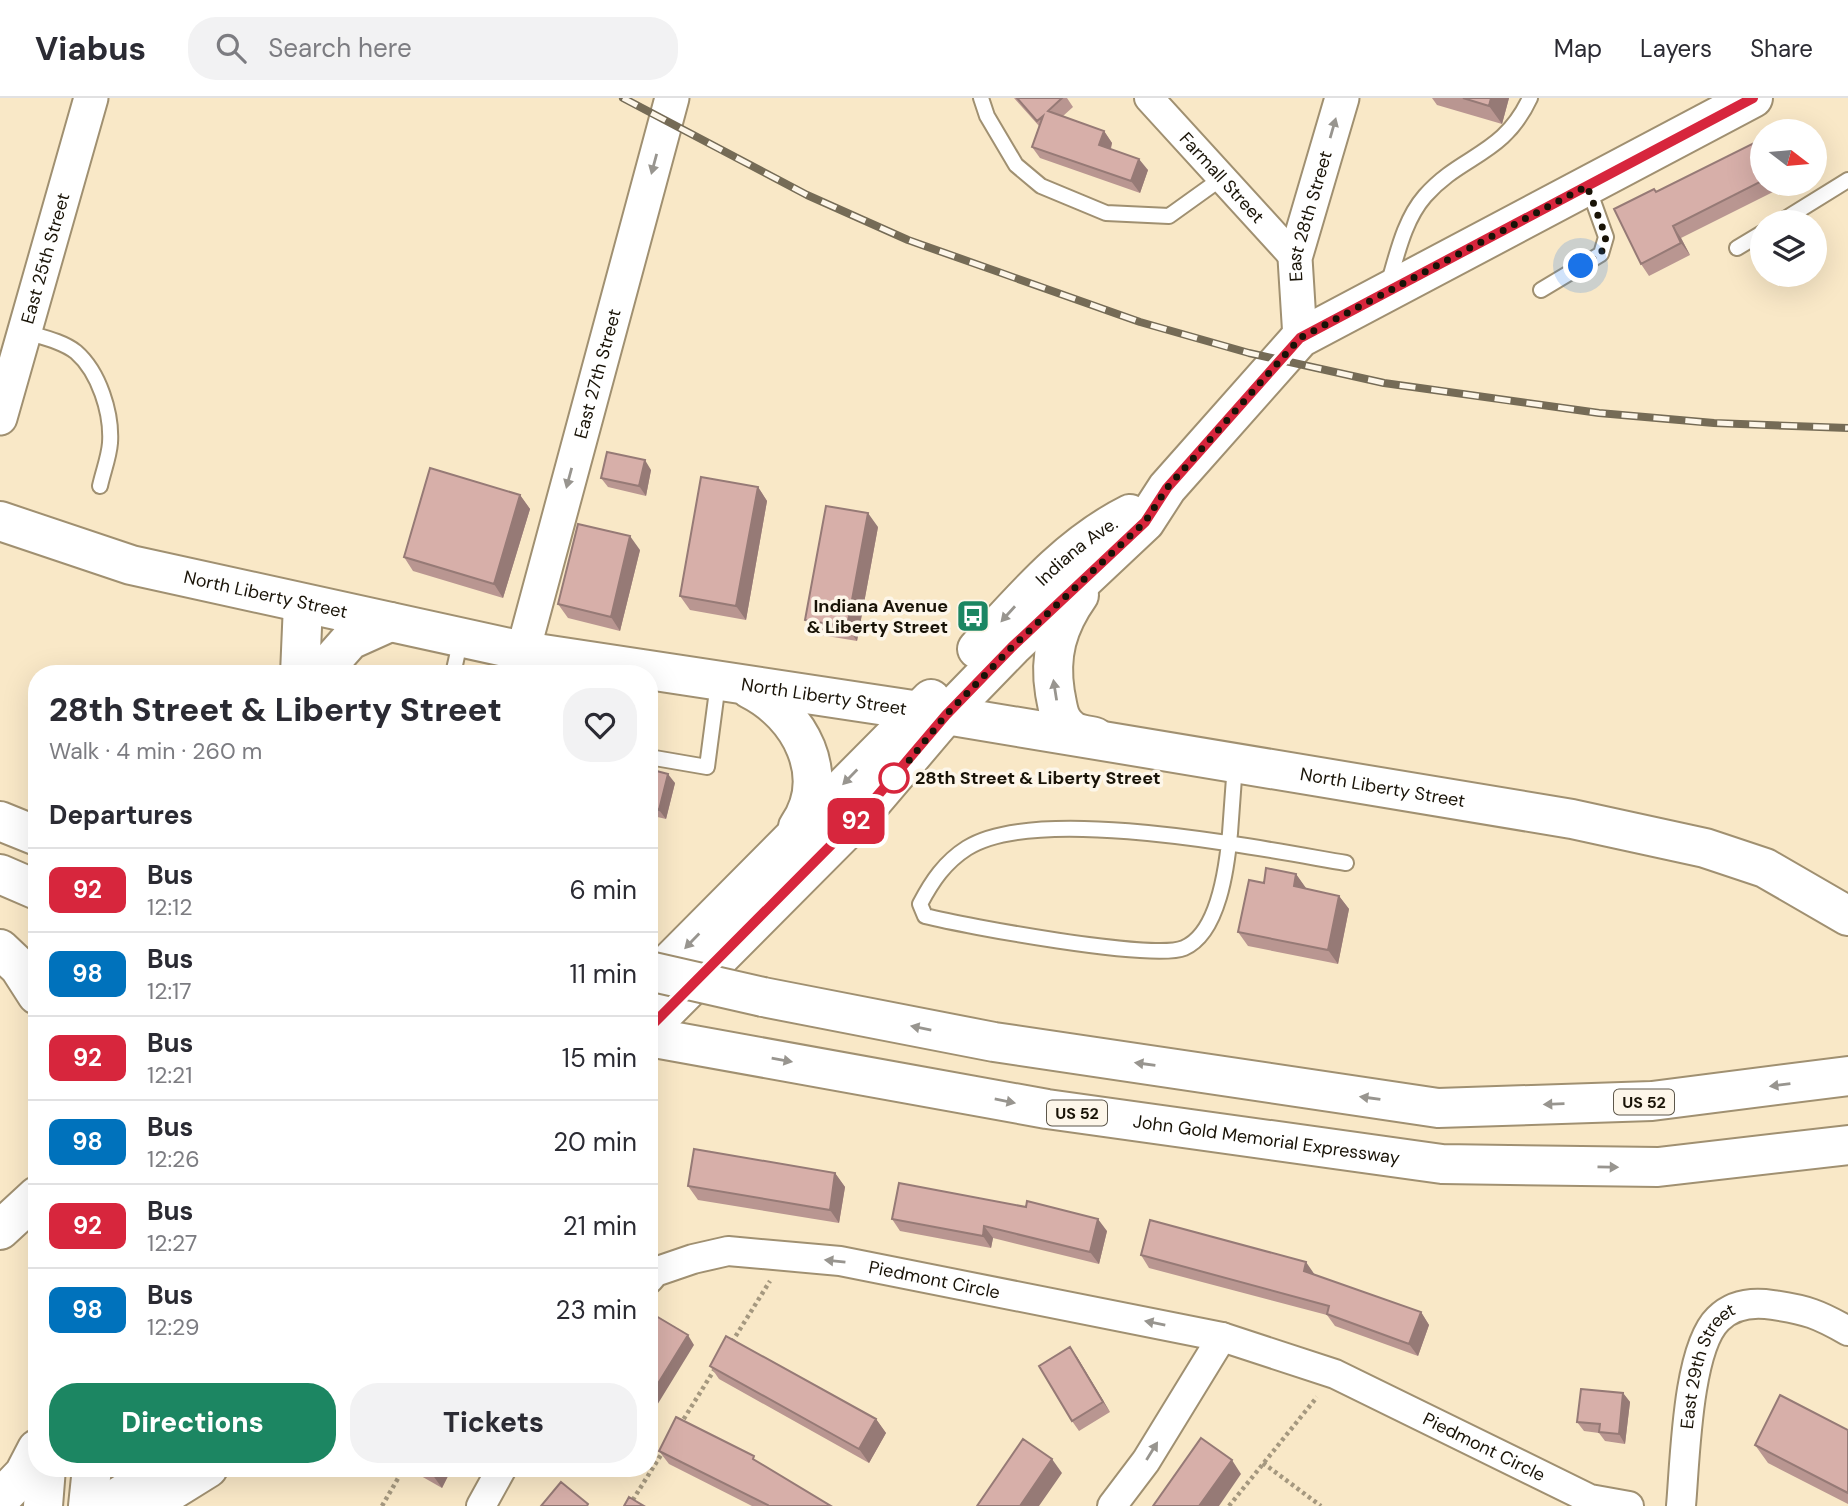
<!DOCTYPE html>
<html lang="en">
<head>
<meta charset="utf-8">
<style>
	body { margin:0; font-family:"DM Sans",sans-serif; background:#f2f2f3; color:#2b2b33; height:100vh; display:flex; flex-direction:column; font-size:26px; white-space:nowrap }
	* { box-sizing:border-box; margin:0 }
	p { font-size:23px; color:#7c7c81 }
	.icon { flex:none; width:38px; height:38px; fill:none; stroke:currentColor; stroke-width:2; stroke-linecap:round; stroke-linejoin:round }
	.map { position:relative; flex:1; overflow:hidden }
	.drawer { position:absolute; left:28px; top:567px; width:630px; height:812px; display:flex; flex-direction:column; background:#fff; border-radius:28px; box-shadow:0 7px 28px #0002 }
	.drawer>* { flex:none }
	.badge { padding:0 14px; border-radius:10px; font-size:24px; line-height:46px }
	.needle { width:46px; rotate:106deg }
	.tools { position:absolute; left:1750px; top:21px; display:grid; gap:14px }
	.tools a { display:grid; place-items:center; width:77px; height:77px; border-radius:50%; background:#fff; box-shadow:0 7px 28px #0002; font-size:35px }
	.you { position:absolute; width:35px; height:35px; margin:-18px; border:5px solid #fff; border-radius:50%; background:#1a73e8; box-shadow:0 0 0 10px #1a73e833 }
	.map>.badge { position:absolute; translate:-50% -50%; box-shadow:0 0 0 4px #fff }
	h2 { padding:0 21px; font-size:26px; line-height:63px }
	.round { display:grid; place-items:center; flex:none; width:74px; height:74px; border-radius:28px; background:#f2f2f3 }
	.headline { display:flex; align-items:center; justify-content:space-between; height:119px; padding:0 21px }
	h1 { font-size:33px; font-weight:800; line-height:52px }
	.primary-button { display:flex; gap:14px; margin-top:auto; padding:14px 21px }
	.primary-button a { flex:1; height:80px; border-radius:28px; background:#1c8662; color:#fff; font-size:28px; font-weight:800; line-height:80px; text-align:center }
	.primary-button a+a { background:#f2f2f3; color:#2b2b33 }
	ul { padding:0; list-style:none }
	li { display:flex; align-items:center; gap:21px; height:84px; padding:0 21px; border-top:2px solid #e1e1e2 }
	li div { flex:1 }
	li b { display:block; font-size:26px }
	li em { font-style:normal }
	li .badge { min-width:77px; font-weight:700; text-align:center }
	header { display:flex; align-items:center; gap:42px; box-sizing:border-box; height:98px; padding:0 35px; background:#fff; border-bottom:2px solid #e1e1e2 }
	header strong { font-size:33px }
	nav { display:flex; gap:38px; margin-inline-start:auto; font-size:24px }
	.search { width:490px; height:63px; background:#f2f2f3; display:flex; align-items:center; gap:18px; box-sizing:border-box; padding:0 24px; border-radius:28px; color:#7c7c81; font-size:26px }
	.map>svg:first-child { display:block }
</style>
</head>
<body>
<header>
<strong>Viabus</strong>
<div class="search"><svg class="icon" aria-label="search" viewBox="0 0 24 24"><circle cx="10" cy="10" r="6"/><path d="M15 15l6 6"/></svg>Search here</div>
<nav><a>Map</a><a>Layers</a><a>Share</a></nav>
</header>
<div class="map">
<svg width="1848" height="1408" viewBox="0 0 1848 1408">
	<rect width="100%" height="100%" fill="#f9e8c7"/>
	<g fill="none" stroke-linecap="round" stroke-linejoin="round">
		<defs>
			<path id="service" d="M981,0L987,18L1016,67L1041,88L1106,115L1169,118L1222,80
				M1780,124L1848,82
				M1737,150L1762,135
				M1388,187C1397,157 1404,122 1425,98C1462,56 1503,58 1530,0
				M1541,192L1601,156L1606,139L1588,89
				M25,234C41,239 62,243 76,254C99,274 112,315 110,345C109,359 103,374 100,388
				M453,576L461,540
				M649,659L707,669L718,585
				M1235,666L1230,735C1227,768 1219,835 1184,850C1153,863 965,828 925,818L920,806C932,783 945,764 967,750C1038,705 1262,751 1346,765"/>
			<g id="minor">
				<path id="s1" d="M1149,0L1295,160"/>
				<path id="s2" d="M649,1181L655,1174L693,1161L728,1153L840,1163L1222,1239L1335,1276L1590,1401L1629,1408"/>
				<path d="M481,1408L502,1370"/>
				<path d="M1112,1408L1146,1363L1222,1239"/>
				<path id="s3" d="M1681,1408C1685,1364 1687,1251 1718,1221C1733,1206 1754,1204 1773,1207C1807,1212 1818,1216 1848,1233"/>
			</g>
			<g id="tertiary">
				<path id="s4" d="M1300,240L1295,160L1342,0"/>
				<path id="s5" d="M0,320L91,0"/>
				<path id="s6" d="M523,553L672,0"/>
			</g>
			<g id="secondary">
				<path id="s7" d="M0,423L131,467L523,553L946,617L1572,721L1705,750L1765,770L1848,818"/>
				<path d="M1079,497C1057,528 1049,558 1055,595C1058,609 1058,621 1069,630C1075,636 1087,637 1095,639"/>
				<path id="s8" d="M977,551C1023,501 1068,447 1130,416"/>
				<path d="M750,591C800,616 833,678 798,729"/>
				<path d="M649,885L931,601"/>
				<path d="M649,930L861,717L946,617L1012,549L1145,424L1167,390L1300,240L1753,0"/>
				<path d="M104,1408L164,1370"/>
				<path d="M147,1408L208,1370"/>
			</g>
			<g id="motorway">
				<path d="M300,576L303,506"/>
				<path d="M320,576L350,542L390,524"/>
				<path d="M0,723L37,738"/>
				<path d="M0,776L37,792"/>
				<path d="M0,851L19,869L37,897"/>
				<path d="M763,899L994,944L1438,1010L1652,1003L1848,978"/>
				<path id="s9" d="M649,939L1047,1011L1442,1066L1658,1069L1848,1047"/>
				<path d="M0,1132L37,1098"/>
				<path d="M0,1401L24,1376L37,1351"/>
				<path d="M43,1408L46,1370"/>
				<path d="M88,1408L92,1370"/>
			</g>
		</defs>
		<!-- service casing -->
		<use href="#service" stroke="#a09071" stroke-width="18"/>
		<!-- minor casing -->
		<use href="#minor" stroke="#a09071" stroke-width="32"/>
		<!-- tertiary casing -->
		<use href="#tertiary" stroke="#a09071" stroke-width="37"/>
		<!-- secondary casing -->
		<use href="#secondary" stroke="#a09071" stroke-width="42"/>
		<!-- motorway casing -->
		<use href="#motorway" stroke="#a09071" stroke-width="42"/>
		<!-- path -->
		<path stroke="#a5987f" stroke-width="4.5" stroke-dasharray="3.5 3.5" stroke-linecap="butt" d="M732,1244L770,1183
			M680,1327L716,1269
			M1263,1365L1321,1408
			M382,1408L404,1370
			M629,1408L664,1352
			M1229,1408L1317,1299"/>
		<!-- service -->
		<use href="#service" stroke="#fff" stroke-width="14"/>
		<!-- minor -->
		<use href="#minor" stroke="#fff" stroke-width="28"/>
		<!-- tertiary -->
		<use href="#tertiary" stroke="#fff" stroke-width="33"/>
		<!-- secondary -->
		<use href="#secondary" stroke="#fff" stroke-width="38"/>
		<!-- motorway -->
		<use href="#motorway" stroke="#fff" stroke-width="38"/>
		<defs>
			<path id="rail" d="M623,0L807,97L908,142L1140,224L1249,255L1384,285L1599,315L1714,325L1848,330"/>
		</defs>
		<!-- rail casing -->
		<use href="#rail" stroke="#756b56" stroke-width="8"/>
		<!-- rail -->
		<use href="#rail" stroke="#fdf6e9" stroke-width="5" stroke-dasharray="16" stroke-linecap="butt"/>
		<defs>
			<path id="motorway-bridge" d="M649,873L763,899"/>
		</defs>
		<!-- motorway-bridge casing -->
		<use href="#motorway-bridge" stroke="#a09071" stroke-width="42" stroke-linecap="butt"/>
		<!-- motorway-bridge -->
		<use href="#motorway-bridge" stroke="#fff" stroke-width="38"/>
	</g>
	<!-- wall -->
	<path fill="#b99691" d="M1014,0H1067L1073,9L1063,18L1104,33L1112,45L1111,51L1148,72L1140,95L1040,60L1032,49L1039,28Z
		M1432,0H1509L1502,26L1437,7Z
		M1762,41V86H1789L1681,140L1690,157L1649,178L1641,166L1656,94Z
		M651,372L646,398L608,389L601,380Z
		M758,389L767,403L746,522L690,512L680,498Z
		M520,397L530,411L503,500L413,473L404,459Z
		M878,429L857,543L815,536L805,522Z
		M640,452L620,533L568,520L558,506Z
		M649,671L675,685L666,721L649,717Z
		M1296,776L1306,791L1339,798L1349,811L1338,866L1248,848L1238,834L1264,785Z
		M835,1075L845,1089L839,1125L698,1102L688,1088Z
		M892,1121L1107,1133L1099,1166L993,1140L991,1150L900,1133Z
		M1141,1157L1315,1177L1421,1214L1429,1227L1418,1258L1335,1228L1327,1217L1149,1170Z
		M1077,1259L1110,1314L1079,1333L1072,1323Z
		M710,1268L876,1321L886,1335L869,1365L719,1281Z
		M1623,1295L1630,1304L1625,1346L1605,1343L1599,1335L1584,1333L1577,1324Z
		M1848,1332V1406L1768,1365L1755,1347Z
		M659,1353L760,1365L831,1408H752L669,1366Z
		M411,1370H452L442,1390L414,1374Z"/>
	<!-- shaded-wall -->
	<path fill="#967a76" d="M1491,0H1509L1502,26L1489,8Z
		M1104,33L1112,45L1108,59L1099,47Z
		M1139,61L1148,72L1140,95L1131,83Z
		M1673,128L1681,140L1690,157L1681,145Z
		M645,362L651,372L646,398L639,388Z
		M758,389L767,403L746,522L736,508Z
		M520,397L530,411L503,500L494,486Z
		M868,415L878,429L857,543L847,529Z
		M630,438L640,452L620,533L611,519Z
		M668,676L675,685L666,721L659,712Z
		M1296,776L1306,790L1303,802L1294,788Z
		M1339,798L1349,811L1338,866L1328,852Z
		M835,1075L845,1089L839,1125L830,1112Z
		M1098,1121L1107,1133L1099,1166L1090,1154Z
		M984,1128L993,1140L991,1150L983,1138Z
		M1306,1164L1315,1177L1304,1173Z
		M1421,1214L1429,1227L1418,1258L1409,1246Z
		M688,1237L694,1247L651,1317L649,1315V1300Z
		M1070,1249L1077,1259L1110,1314L1103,1304Z
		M1623,1295L1630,1304L1625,1346L1619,1336Z
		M876,1321L886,1335L869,1365L859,1351Z
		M1052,1361L1062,1375L1039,1408H1020Z
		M1232,1362L1241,1376L1219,1408H1199Z
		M435,1370H452L442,1390L432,1376Z"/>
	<!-- building -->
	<path fill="#d7afa9" stroke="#967a76" stroke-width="2" d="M1017,0H1062L1048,13L1104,33L1099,47L1139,61L1131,83L1032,49L1043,18L1037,23Z
		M1463,0H1491L1489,8Z
		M1762,41V83L1673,128L1681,145L1641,166L1614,111L1654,91L1656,94Z
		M607,354L645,362L639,388L601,380Z
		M430,370L520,397L494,486L404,459Z
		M701,379L758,389L736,508L680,498Z
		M826,408L868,415L847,529L805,522Z
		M578,426L630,438L611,519L558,506Z
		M649,671L668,676L659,712L649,709Z
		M1266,770L1296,776L1294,788L1339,798L1328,852L1238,834L1249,782L1264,785Z
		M694,1051L835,1075L830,1112L688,1088Z
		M899,1085L1026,1109L1027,1103L1098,1121L1090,1154L984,1128L983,1138L892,1121Z
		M1150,1122L1306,1164L1304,1173L1421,1214L1409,1246L1327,1216L1329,1208L1141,1157Z
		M656,1218L688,1237L649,1300V1228Z
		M726,1238L876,1321L859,1351L710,1268Z
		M1070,1249L1103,1304L1072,1323L1039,1268Z
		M1581,1291L1623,1295L1619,1336L1599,1334L1600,1326L1577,1324Z
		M1780,1297L1848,1332V1395L1755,1347Z
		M676,1319L754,1358L753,1361L831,1408H768V1407L659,1353Z
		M1201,1340L1232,1362L1199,1408H1153Z
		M1023,1341L1052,1361L1020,1408H977Z
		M422,1370H435L432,1376Z
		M561,1384L588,1406L587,1408H541Z
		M629,1399L644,1408H624Z"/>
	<!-- one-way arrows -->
	<defs><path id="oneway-solid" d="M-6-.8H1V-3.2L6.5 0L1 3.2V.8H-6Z" transform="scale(1.75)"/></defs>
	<g fill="#98958f">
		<use href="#oneway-solid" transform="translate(1333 30) rotate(-74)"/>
		<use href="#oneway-solid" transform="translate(654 66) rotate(105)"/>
		<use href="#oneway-solid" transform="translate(569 380) rotate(105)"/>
		<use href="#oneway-solid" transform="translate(1008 516) rotate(132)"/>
		<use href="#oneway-solid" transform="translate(1055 592) rotate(-99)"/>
		<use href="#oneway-solid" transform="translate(850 679) rotate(134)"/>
		<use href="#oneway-solid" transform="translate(692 843) rotate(134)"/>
		<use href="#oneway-solid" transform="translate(921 930) rotate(-169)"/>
		<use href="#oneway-solid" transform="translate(782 962) rotate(10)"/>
		<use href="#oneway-solid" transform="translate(1145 966) rotate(-172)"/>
		<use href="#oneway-solid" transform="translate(1780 987) rotate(173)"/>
		<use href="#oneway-solid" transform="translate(1370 1000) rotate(-172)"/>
		<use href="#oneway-solid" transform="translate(1005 1003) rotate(11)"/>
		<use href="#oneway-solid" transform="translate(1554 1006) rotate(178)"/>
		<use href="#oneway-solid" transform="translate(1608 1069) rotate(1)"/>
		<use href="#oneway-solid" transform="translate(835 1163) rotate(-174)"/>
		<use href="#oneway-solid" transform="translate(1155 1225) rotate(-169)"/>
		<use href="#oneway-solid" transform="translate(1152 1353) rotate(-58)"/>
	</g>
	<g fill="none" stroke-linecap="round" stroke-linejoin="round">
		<defs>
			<path id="line" d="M649,930L861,717L946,617L1012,549L1145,424L1167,390L1300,240L1753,0"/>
		</defs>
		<!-- line casing -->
		<use href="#line" stroke="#fff" stroke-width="16"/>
		<!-- line -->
		<use href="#line" stroke="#d7263d" stroke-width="10"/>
		<!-- walk -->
		<path stroke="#191307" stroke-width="7" stroke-dasharray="0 12.6" d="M894,680L890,686L946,617L1012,549L1145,424L1167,390L1300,240L1587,88L1606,139L1601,156L1581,168"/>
	</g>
	<!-- icons -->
	<defs>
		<symbol id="bus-square" viewBox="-11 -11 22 22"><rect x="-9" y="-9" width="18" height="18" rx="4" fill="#1c8662" stroke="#fdf6e9"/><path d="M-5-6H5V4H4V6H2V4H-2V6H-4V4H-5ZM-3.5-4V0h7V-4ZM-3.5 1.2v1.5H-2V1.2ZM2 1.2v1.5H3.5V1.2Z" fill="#fff"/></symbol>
	</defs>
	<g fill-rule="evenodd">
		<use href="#bus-square" x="954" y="499" width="38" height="38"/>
	</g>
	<!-- markers -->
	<circle fill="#fff" stroke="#d7263d" stroke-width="3.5" cx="894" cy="680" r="14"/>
	<g text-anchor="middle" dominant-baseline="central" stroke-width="7" stroke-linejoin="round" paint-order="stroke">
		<!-- shield labels -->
		<g fill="#fdf6e9" stroke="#5d574b" stroke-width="2">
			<rect x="1614" y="991.5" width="60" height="25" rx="5"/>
			<rect x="1047" y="1002.5" width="60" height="25" rx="5"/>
		</g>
		<g font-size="16" font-weight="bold" fill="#191307">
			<text x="1644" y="1004">US 52</text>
			<text x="1077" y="1015">US 52</text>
		</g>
		<!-- street labels -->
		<g font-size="18" fill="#191307" stroke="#fdf6e9">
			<text stroke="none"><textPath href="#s1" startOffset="108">Farmall Street</textPath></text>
			<text stroke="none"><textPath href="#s4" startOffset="124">East 28th Street</textPath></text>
			<text stroke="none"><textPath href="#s5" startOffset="166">East 25th Street</textPath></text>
			<text stroke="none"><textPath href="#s6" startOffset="287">East 27th Street</textPath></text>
			<text stroke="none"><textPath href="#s8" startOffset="140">Indiana Ave.</textPath></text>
			<text stroke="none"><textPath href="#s7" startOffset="276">North Liberty Street</textPath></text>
			<text stroke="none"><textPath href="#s7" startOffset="844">North Liberty Street</textPath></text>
			<text stroke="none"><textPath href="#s7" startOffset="1410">North Liberty Street</textPath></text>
			<text stroke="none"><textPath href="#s9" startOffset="626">John Gold Memorial Expressway</textPath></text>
			<text stroke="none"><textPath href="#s2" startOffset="294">Piedmont Circle</textPath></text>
			<text stroke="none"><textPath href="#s3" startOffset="145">East 29th Street</textPath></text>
			<text stroke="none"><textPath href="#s2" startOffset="872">Piedmont Circle</textPath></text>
		</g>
		<!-- poi labels -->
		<g font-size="18" font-weight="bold" fill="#191307" stroke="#fdf6e9" text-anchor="end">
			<text x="948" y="508">Indiana Avenue<tspan x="948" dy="21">&amp; Liberty Street</tspan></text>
		</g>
		<!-- stop labels -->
		<g font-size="18" font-weight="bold" fill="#191307" stroke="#fdf6e9" text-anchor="start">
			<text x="915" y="680">28th Street &amp; Liberty Street</text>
		</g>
	</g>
</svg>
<div class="tools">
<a><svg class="needle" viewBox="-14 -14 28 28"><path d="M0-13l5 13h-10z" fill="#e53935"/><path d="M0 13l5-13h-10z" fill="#7c7c81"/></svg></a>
<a><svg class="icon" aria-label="layers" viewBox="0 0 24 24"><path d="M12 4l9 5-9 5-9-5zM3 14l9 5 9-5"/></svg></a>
</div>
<div class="you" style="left:1581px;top:168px"></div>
<b class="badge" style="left:856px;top:723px;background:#d7263d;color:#fff">92</b>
<section class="drawer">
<div class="headline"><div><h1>28th Street &amp; Liberty Street</h1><p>Walk · 4 min · 260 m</p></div><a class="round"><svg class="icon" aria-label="heart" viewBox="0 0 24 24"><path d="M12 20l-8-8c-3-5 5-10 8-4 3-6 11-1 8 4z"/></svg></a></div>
<h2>Departures</h2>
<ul>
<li><span class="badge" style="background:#d7263d;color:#fff">92</span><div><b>Bus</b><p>12:12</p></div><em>6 min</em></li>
<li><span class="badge" style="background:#0072bc;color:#fff">98</span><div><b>Bus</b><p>12:17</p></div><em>11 min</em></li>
<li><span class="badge" style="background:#d7263d;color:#fff">92</span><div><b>Bus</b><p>12:21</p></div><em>15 min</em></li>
<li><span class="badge" style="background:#0072bc;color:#fff">98</span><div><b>Bus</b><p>12:26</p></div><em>20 min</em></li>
<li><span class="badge" style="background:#d7263d;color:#fff">92</span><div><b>Bus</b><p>12:27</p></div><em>21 min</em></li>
<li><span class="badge" style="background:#0072bc;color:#fff">98</span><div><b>Bus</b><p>12:29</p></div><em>23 min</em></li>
</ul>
<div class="primary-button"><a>Directions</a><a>Tickets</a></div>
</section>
</div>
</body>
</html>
